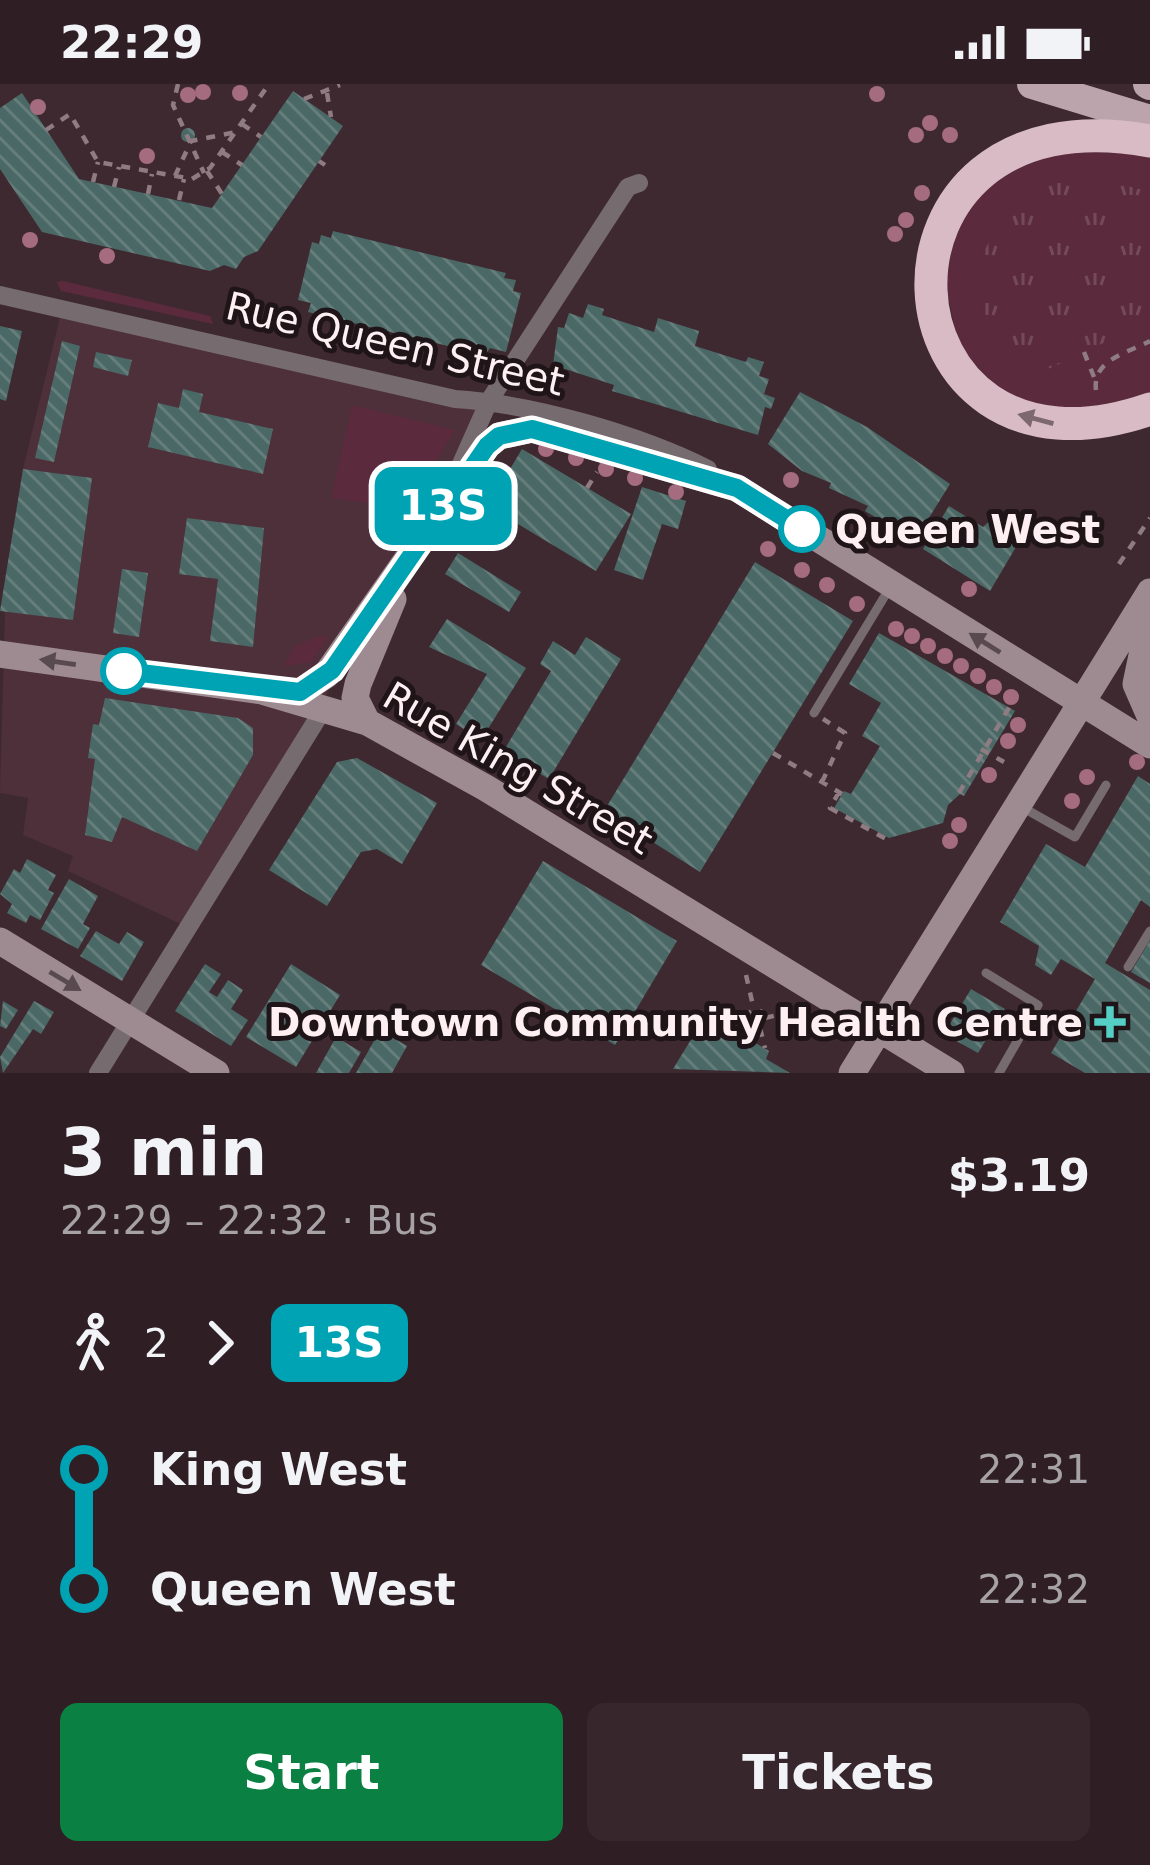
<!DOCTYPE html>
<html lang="en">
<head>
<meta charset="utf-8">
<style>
	body { margin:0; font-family:"DejaVu Sans",sans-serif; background:#37272c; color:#f1f3f6; height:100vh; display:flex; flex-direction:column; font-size:45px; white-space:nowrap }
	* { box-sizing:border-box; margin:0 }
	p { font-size:39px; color:#a7a2a6 }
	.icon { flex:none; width:66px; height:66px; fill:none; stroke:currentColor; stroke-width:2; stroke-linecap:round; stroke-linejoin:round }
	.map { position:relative; height:989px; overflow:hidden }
	.details { display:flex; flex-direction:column; background:#2f1f24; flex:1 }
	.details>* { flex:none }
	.badge { padding:0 24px; border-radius:18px; font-size:42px; line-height:78px }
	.map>.badge { position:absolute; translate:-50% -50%; box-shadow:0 0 0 6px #fff }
	.legs { display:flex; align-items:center; gap:18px; height:132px; padding:0 60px; font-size:39px }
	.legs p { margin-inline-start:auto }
	.head { display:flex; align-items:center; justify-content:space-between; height:204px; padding:0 60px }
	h1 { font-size:66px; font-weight:700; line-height:90px }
	.primary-button { display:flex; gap:24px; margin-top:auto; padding:24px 60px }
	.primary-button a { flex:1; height:138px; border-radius:18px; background:#0b8043; color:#fff; font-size:48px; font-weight:700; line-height:138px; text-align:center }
	.primary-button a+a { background:#37272c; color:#f1f3f6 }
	ul { padding:0 60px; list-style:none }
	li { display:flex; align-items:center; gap:42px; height:120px; font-size:45px }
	li i { display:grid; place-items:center; width:18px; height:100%; margin:0 15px; background:currentColor }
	li i::after { content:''; width:30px; height:30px; margin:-15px; border:9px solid; border-radius:50%; background:#2f1f24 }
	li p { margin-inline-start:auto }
	li:first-child i { background:linear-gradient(#0000 50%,currentColor 0) }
	li:last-child i { background:linear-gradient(currentColor 50%,#0000 0) }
	.status { display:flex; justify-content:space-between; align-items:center; height:84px; padding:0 60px; background:#2f1f24; direction:ltr }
	.status svg { height:33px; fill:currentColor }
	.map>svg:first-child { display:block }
</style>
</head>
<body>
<div class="status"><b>22:29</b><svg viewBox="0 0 49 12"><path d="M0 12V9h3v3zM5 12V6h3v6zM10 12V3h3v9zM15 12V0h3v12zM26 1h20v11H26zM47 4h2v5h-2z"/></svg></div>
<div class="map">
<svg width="1150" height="989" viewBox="0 0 1150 989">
	<defs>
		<pattern id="park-tufts" width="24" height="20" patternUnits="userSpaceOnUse" patternTransform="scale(3)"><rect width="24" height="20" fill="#5b2b3d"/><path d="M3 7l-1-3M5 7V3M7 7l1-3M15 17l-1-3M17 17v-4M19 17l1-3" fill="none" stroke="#744a5a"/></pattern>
		<pattern id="building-back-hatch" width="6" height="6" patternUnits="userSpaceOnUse" patternTransform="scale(3)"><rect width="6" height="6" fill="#4a6865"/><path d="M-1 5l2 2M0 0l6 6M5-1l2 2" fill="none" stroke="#657e7c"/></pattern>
	</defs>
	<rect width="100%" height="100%" fill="#3f2930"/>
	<!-- built -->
	<path fill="#4d303a" d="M62,225L489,317L440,426L332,586L324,624L187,843L68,787L73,772L23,751L28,714L0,709L5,528L23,385Z"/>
	<!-- grass -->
	<path fill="#5b2b3d" d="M1044,64L1150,68V313L1078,331L1006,312L959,264L941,178L970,111Z
		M63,197L210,232L213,240L61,207L57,198Z
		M352,321L455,346L399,439L380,437L381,421L331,414Z
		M319,552L329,553L311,578L284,582L294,562Z"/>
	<!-- park -->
	<path fill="url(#park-tufts)" d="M1086,91L1150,108V237L1044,287L986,246L976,182L1018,105Z"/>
	<!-- building -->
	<path fill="url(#building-back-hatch)" d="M293,7L343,42L258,167L244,173L236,185L224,181L210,187L42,148L0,85V24L22,9L79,95L212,124Z
		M181 51a7 7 0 1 1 14 0a7 7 0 1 1-14 0Z
		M333,147L506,189L504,194L516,196L513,207L521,209L506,268L490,264L485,271L308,228L311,219L298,216L312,158L319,160L321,151L331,154Z
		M588,220L604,225L602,231L654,248L658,234L699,247L695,262L746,278L748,273L764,278L759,292L769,295L764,310L775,314L771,325L765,323L758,351L612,307L614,301L553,281L558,243L564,244L569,229L583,234Z
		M0,242L22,247L6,317L0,315Z
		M62,257L80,262L54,378L35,374Z
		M96,268L132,276L128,292L93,283Z
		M183,305L203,310L199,328L273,345L263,390L148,363L158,319L179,324Z
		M800,308L867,343L950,400L917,453L903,444L900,448L865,427L868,422L829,404L831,399L802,387L768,360Z
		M522,365L631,430L596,487L488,422Z
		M23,385L92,394L73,536L0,527Z
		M642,403L686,417L678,445L662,440L643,496L614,486Z
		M949,422L983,443L997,430L1020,456L990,507L923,465Z
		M187,434L264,444L253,563L210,557L218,495L179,490Z
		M458,469L521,508L509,528L445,490Z
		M755,478L853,537L700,788L604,727Z
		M122,485L148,489L139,553L113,549Z
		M447,535L526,584L481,656L456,640L487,590L429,563Z
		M879,549L1015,627L964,712L960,710L948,721L943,739L889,754L834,724L844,707L851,710L880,662L862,652L881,619L849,600Z
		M586,553L621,575L549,695L503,668L551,587L540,580L553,557L575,571Z
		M105,614L238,634L253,644V671L197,767L122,733L112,758L85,751L95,675L88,674L93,640L99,641Z
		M357,674L437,719L402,780L377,765L361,768L327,822L269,786L337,678Z
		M1138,692L1150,700V823L1141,816L1105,879L1150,906V989H1085L1051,969L1095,895L1061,875L1051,891L1035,881L1039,862L1000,838L1046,760L1085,783Z
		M27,775L56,791L48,806L54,809L40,836L30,831L26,839L7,829L12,820L0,810L14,785L20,789Z
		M543,777L677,857L615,961L481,881Z
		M69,795L98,812L83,840L90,844L78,865L41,845Z
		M96,847L119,860L127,848L144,858L122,897L80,872Z
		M1150,856V899L1131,888Z
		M205,880L221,890L209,908L217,913L228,896L243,906L231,925L248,936L231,962L175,927Z
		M291,880L340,911L296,983L246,953Z
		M971,905L1005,925L978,969L944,950Z
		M3,917L18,926L6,945L0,942Z
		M34,917L54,928L41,950L33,945L3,989L0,973Z
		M703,936L728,951L732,945L769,967L766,975L790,989L673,985Z
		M380,946L407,962L392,989H356Z
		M336,953L361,968L349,989H316Z"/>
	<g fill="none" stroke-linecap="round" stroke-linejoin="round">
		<!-- path -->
		<path stroke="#8f7c82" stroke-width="4.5" stroke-dasharray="9 9" stroke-linecap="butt" d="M178,0L173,21L204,89
			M327,9L331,33
			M304,15L340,1
			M242,40L261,53
			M46,46L70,30L98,78L192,95L210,84L269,0
			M222,68L242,81
			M319,77L325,81
			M207,87L222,110
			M175,92L191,57L236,48
			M93,98L98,78
			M114,103L119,83
			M148,110L152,90
			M179,116L184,95
			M1084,268L1094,293
			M1096,306C1092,276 1127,269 1150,257
			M587,404L597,388
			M1119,480L1150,434
			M981,665L1004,678
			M773,669L842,710
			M822,698L845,649L823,635
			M839,708L830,724L888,756
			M959,709L1017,610
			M746,891L754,926
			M747 935a9 9 0 1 1 18 0a9 9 0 1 1-18 0Z
			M765,934L801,925
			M760,944L765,964
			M724,949L730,940L747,937"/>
		<!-- lane -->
		<path stroke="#766b6e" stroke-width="9" d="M814,629L889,505
			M1020,722L1075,753L1106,701
			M1128,883L1150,847
			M986,889L1038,921L999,989"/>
		<!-- street -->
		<path stroke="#766b6e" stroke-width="18" d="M0,211L455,315C533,320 638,350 708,385
			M457,389L489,317L628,103L639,99
			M98,989L324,624"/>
		<!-- secondary -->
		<path stroke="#9e8b91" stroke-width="27" d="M1150,533L1136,600L1150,632
			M0,570L262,607L367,638L486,704L951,989
			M257,606L300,608L326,591L487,362L499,352L532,345L737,404L1150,661
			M367,638L355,614L358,600L393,515
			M0,857L216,989
			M852,989L1150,508"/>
		<!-- primary -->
		<path stroke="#bca4ac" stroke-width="30" d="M1032,0L1150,36
			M1148,0L1150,1"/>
		<!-- highway -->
		<path stroke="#d8bbc4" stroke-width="33" d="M1150,57C845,0 871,422 1150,325"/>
	</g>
	<!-- trees -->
	<g fill="#a56c80">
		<circle cx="203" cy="8" r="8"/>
		<circle cx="240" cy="9" r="8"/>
		<circle cx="877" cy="10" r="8"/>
		<circle cx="188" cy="11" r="8"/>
		<circle cx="38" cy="23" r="8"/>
		<circle cx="930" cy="39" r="8"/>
		<circle cx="916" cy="51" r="8"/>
		<circle cx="950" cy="51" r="8"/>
		<circle cx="147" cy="72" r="8"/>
		<circle cx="922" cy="109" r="8"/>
		<circle cx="906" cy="136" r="8"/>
		<circle cx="895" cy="150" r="8"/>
		<circle cx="30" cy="156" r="8"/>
		<circle cx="107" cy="172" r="8"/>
		<circle cx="546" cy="365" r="8"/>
		<circle cx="576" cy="374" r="8"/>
		<circle cx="606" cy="385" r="8"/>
		<circle cx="635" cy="394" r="8"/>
		<circle cx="791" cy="396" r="8"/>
		<circle cx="676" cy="408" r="8"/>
		<circle cx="875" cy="448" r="8"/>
		<circle cx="768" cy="465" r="8"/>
		<circle cx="802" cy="486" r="8"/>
		<circle cx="827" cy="501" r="8"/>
		<circle cx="969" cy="505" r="8"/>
		<circle cx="857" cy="520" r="8"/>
		<circle cx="896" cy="545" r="8"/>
		<circle cx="912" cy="552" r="8"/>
		<circle cx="928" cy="562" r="8"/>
		<circle cx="945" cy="572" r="8"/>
		<circle cx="961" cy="582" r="8"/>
		<circle cx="978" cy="592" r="8"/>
		<circle cx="994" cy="603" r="8"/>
		<circle cx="1011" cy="613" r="8"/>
		<circle cx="1018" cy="641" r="8"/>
		<circle cx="1008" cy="657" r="8"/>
		<circle cx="1137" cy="678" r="8"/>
		<circle cx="989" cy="691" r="8"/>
		<circle cx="1087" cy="693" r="8"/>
		<circle cx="1072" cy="717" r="8"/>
		<circle cx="959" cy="741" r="8"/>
		<circle cx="950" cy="757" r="8"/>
	</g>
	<!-- one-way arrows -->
	<defs><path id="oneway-solid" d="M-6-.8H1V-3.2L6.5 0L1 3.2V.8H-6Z" transform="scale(3)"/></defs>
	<use fill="#7c686e" href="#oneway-solid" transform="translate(1036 335) rotate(-165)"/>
	<g fill="#584a4e">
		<use href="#oneway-solid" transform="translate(985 559) rotate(-148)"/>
		<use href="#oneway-solid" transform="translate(58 578) rotate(-172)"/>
		<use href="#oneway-solid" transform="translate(65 897) rotate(31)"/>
	</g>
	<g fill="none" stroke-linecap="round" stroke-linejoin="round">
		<defs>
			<path id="line-1" d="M124,587L300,608L332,586L487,362L499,352L532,345L737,404L802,445"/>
		</defs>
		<!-- line-1 casing -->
		<use href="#line-1" stroke="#fff" stroke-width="27"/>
		<!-- line-1 -->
		<use href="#line-1" stroke="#00a3b4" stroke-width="18"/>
	</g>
	<!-- markers -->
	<g fill="#fff" stroke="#00a3b4" stroke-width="6">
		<circle cx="802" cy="445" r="21"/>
		<circle cx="124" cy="587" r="21"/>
	</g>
	<path fill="#55cec5" stroke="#1f1518" stroke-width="4.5" d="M1104 920h12v12h12v12h-12v12h-12v-12h-12v-12h12z"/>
	<g text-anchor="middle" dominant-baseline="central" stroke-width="10" stroke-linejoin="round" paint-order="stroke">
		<!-- street labels -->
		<g font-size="39" fill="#feeff3" stroke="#1f1518">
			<text transform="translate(395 260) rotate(13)">Rue Queen Street</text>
			<text transform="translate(518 684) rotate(30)">Rue King Street</text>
		</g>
		<!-- stop labels -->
		<g font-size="39" font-weight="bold" fill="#feeff3" stroke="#1f1518" text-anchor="start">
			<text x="835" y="445">Queen West</text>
		</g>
		<!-- poi labels -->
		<g font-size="39" font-weight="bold" fill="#feeff3" stroke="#1f1518" text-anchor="end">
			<text x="1083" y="938">Downtown Community Health Centre</text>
		</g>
	</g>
</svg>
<b class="badge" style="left:443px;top:422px;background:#00a3b4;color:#fff">13S</b>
</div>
<section class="details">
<div class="head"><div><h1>3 min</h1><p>22:29 – 22:32 · Bus</p></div><b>$3.19</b></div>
<div class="legs"><svg class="icon" aria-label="walk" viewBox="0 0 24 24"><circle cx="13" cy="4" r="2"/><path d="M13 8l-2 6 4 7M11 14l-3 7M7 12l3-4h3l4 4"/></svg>2<svg class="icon" aria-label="forward" viewBox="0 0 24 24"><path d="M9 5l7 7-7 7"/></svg><b class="badge" style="background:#00a3b4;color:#fff">13S</b></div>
<ul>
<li><i style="color:#00a3b4"></i><b>King West</b><p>22:31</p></li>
<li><i style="color:#00a3b4"></i><b>Queen West</b><p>22:32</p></li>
</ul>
<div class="primary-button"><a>Start</a><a>Tickets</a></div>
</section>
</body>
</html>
